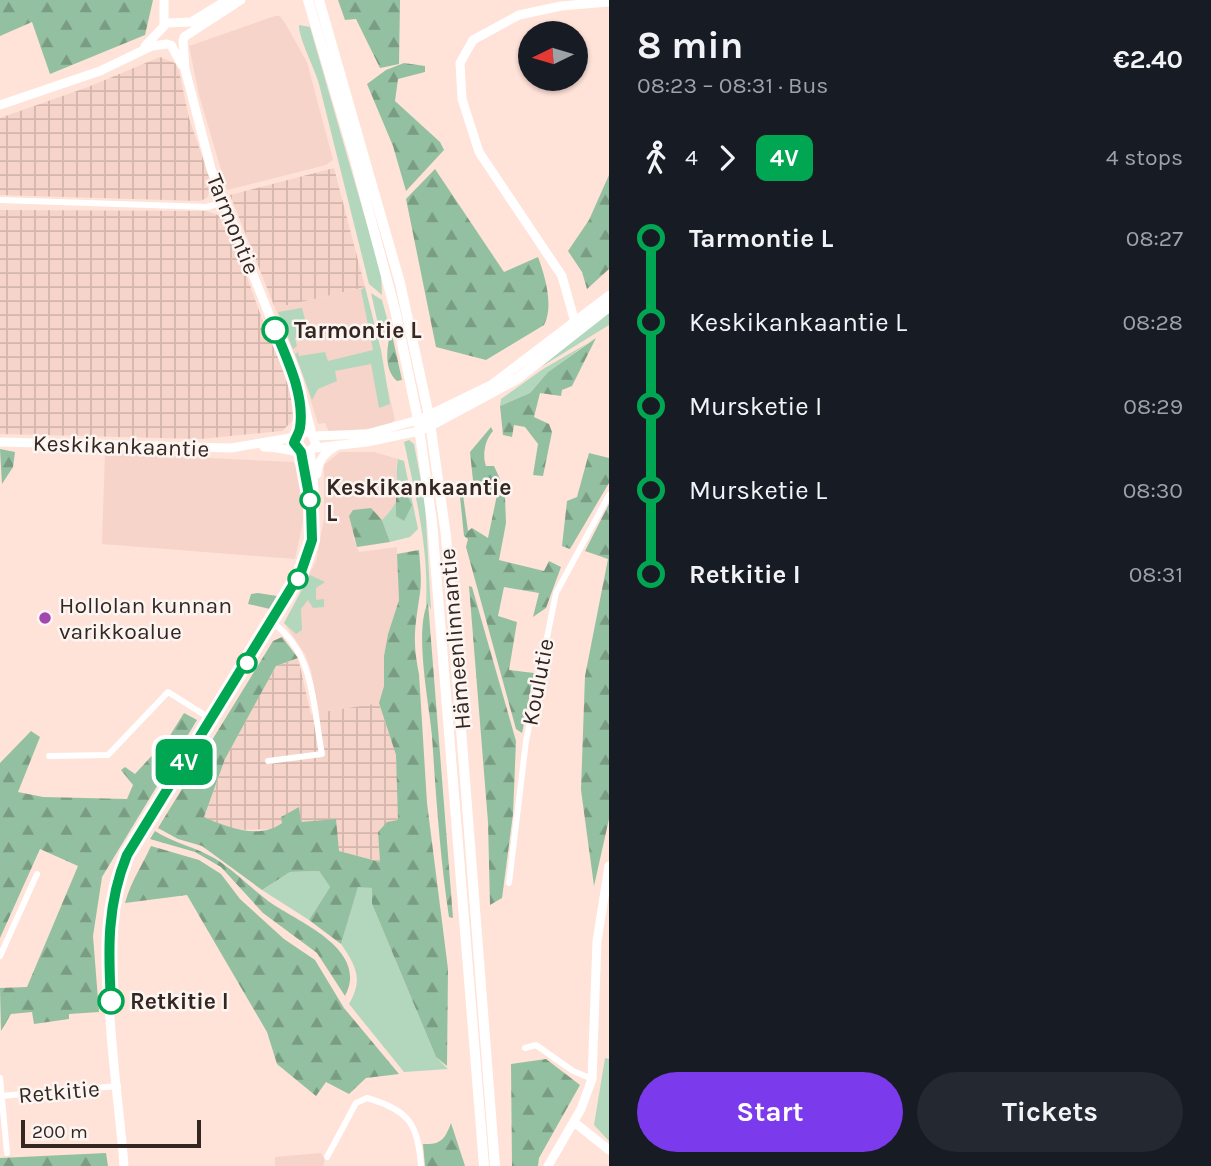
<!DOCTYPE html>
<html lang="en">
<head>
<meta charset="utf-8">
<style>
	body { margin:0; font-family:Karla,sans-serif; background:#242831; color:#f1f3f6; height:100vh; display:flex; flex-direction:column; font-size:26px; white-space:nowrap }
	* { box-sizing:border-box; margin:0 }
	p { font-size:23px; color:#9ea1a6 }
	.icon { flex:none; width:38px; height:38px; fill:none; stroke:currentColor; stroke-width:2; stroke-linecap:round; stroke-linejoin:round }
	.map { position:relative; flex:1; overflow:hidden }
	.sheet { display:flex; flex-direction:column; background:#171b24; width:602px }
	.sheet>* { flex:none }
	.badge { padding:0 14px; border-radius:10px; font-size:24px; line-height:46px }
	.needle { width:46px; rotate:265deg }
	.controls { position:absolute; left:518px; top:21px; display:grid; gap:14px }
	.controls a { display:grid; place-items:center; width:70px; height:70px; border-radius:50%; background:#171b24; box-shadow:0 2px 5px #0004; font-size:35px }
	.scale { position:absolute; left:21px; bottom:18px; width:180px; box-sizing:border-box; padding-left:7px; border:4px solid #342722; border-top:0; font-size:19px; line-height:24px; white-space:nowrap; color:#342722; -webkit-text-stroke:5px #fcf5f2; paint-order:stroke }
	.map>.badge { position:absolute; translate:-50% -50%; box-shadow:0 0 0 4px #fff }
	.legs { display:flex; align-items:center; gap:10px; height:77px; padding:0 28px; font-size:23px }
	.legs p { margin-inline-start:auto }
	.summary { display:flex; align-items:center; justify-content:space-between; height:119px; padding:0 28px }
	h1 { font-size:38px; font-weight:700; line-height:52px }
	.cta { display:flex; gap:14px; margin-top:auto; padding:14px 28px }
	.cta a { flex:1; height:80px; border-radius:42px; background:#7c3aed; color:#fff; font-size:28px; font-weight:700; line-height:80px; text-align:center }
	.cta a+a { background:#242831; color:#f1f3f6 }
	ul { padding:0 28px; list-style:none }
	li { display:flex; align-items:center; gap:24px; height:84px; font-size:26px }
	li i { display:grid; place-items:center; width:10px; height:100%; margin:0 9px; background:currentColor }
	li i::after { content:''; width:18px; height:18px; margin:-9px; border:5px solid; border-radius:50%; background:#171b24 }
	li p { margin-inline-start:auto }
	li:first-child i { background:linear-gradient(#0000 50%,currentColor 0) }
	li:last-child i { background:linear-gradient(currentColor 50%,#0000 0) }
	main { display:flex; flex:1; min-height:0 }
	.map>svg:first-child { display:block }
</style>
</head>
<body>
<main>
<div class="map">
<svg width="609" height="1166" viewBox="0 0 609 1166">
	<defs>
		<pattern id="industrial-grid" width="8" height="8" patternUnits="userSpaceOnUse" patternTransform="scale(1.75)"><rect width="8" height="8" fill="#f7d4c9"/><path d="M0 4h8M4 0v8" fill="none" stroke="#d4b6ac"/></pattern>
		<pattern id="forest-firs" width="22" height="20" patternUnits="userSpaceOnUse" patternTransform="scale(1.75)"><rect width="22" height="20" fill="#93c0a0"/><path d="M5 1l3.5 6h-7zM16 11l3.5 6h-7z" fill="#799c82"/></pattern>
	</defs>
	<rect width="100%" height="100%" fill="#ffe2d8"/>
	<!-- built -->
	<path fill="#f7d4c9" d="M275,16H280L285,23L307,62L333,160L326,165L227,190L199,95L189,46Z
		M365,287L395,420L386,427L329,432L325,423L318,424L302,372L275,308Z
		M340,452H374L398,459L396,468L400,484L396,506L382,520L371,508L353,537L359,552L397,547L399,600L388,634L384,656V686L379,703L319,713L311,670L305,654L284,623L316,561L324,519V465Z
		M105,453L293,462L297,466L305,513L295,559L102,544Z
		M321,1153L325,1159L323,1166H275V1157Z"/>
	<!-- industrial -->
	<path fill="url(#industrial-grid)" d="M160,57L175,63L179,71L189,118L212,185L207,198L200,201L0,195V118L88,87Z
		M334,168L365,287L275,308L230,195Z
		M0,210L206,211L221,216L229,227L262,319L288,373L297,416L282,431L200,439L0,434Z
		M298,658L311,714L379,703L396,755L398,785V821L378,832L380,862L339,851L301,822L282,823L274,829L232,830L204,817L225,759L276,666Z"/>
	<!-- green -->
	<path fill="#b3d7bd" d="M299,25L310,27L381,273L382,295L369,284L319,84C315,69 298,37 299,25Z
		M365,287L381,350L390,404L379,408L371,364L335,371L337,381L318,389L312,400L295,354L298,352L299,356L325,352L328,361L373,350L361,290Z
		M371,293L382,300L388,322L382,342Z
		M302,308L309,334L295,338L297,346L293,349L278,312Z
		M609,311V325L541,367Z
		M588,343L548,372L530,393L500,406L501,399L543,369Z
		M409,440L414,444L425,502L431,610L428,603L426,606C429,549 416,497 404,442Z
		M398,459L404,461L418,529L410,537L390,542L382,520C410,492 392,488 398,459Z
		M310,575L325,582L316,588V600L324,599V607L313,608L308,600L301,609L302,630L296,634L284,623Z
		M319,871L330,887L309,920L262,890L290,872Z
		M358,886L372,888V904L436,1057L448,1069L404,1072L349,1004C363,980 357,967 341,944Z
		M605,1058L609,1059V1141L594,1125Z"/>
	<!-- forest -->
	<path fill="url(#forest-firs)" d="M0,0H153L145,35L50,74L32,22L0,36Z
		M338,0H400L399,64L380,68L356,19L345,20Z
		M404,63L425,66V72L398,79L395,101L440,142L444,150L406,191L393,146L367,84L386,70Z
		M435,169L504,272L538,257C545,276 554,306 544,325L486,360L436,347L406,199Z
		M609,175V269L587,289L582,272L568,251L589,220Z
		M391,330L402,380L397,381C383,369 387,346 391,330Z
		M596,338L572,386L562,390L561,396L540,393L534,417L549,424L552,432L543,476L533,475L538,444L525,427L514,425L512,437L503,435L500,406L530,393L548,372Z
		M491,427L493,431C485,440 482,454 486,466H494L500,479L488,494L480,496L474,490L470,452Z
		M0,449L15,452L13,467L2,484Z
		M589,453L609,458V483L570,549L562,546L567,501L577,497Z
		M405,491L412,505L404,521L396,516V497Z
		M463,495L468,531L472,528L488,538L497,495L505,496L506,523L499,560L544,571L549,561L561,567L546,608L533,617L539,593L504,587L498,616L517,622L509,670L534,673L522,733L516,729L466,547L468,539L464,536L460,497Z
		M609,504V819L594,886L581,790L585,676L608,559L585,551Z
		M371,508L382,520L390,542L357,547L349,516L353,510Z
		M419,550C420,564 422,580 420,593C415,628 412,639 419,674L427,803L448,969L447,1066L436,1057L372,904V888L358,887L341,944L309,920L330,887L319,871L290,872L262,890L202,846L178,839L158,828L273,641L282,637L298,658L276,666L225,759L204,817C226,827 260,840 282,823L281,817L299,807L301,822L336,819L339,851L380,862L378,832L387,822L398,820L396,755L379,703L384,686V656L388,634L399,600L397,554Z
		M469,586L472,587L516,741L513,814L502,898L490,905L488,822Z
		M258,593L277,596L270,609L248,604L251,594Z
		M428,602L453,918L449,917C440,856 436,797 432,736C429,702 414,632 428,602Z
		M184,713L197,720L102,877L93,936L99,1012L69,1014V1019L34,1024L32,1012L11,1014L1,1031L0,988L27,987L78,866L40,849L0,938V763L31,731L40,737L18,792L43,797L127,799L133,785L121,770L125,767L135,774L169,737Z
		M155,831C174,843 195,847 214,858C236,871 253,891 274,905C303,924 369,951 345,996L317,953L263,913L221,867L195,852L150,839Z
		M151,846L199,860L221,874L240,899L284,939L315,960L344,1008L399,1074L366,1078L349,1094L326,1082L316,1096L277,1064L267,1032L187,895L125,903C132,879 141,868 151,846Z
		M546,1059L580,1085L539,1158L538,1166H512L511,1064Z
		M451,1123L465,1166H425L423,1144C441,1145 445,1139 451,1123Z
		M106,1153L108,1166H0V1158Z"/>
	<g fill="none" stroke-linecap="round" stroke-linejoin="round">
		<!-- street -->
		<path stroke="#fff" stroke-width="6" d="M0,200L207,207L224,202
			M49,756L108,755L168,692L211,719
			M268,761L322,754C313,708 315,653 273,623
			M509,883L526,741L556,593L609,495
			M0,956L37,874
			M525,1048L536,1045L573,1071L592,1079
			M0,1078L7,1153
			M0,1096L118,1086
			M327,1157L356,1103L367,1098C409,1110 418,1124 421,1166"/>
		<!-- secondary -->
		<path stroke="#fff" stroke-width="9" d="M164,26V0
			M184,37L241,0
			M183,40L185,69L211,169L290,367L299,402L300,432
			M171,45L182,65
			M145,46L167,23L191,22L227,0
			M0,105L100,71L152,46L167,44
			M576,326L562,276L479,152L462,99L460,63L473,40L519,15L561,6L609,2
			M303,400L312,434
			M314,436L367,434L418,420
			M0,442L231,448L296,437
			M264,447C280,447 293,452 307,453L316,445L312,434L303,431L298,434L294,443L298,451
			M315,448L367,442L419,431
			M301,452L309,486
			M317,474C318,460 325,452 338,445
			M574,1122L609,1150
			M124,1166C117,1071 91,943 126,855L301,572C316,533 317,493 310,452
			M548,1166L581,1109L592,1079L597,941L609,866"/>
		<!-- primary -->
		<path stroke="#fff" stroke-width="10" d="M308,0L354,156L395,310L418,420L432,522L484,1166
			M319,0L400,283L429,416L446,536L495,1166
			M424,418L492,385L609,296
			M426,428L517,379L609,307"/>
	</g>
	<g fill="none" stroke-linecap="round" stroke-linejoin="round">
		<defs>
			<path id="line-1" d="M111,1001C108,949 107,904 127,855L301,572L312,540L311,506L301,452L294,443C296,437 299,434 300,428C305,395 287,359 275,330"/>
		</defs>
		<!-- line-1 casing -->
		<use href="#line-1" stroke="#fff" stroke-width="16"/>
		<!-- line-1 -->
		<use href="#line-1" stroke="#00a651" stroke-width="10"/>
	</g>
	<!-- markers -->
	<g fill="#fff" stroke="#00a651" stroke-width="3.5">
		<circle cx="275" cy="330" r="12"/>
		<circle cx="310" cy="500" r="9"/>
		<circle cx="298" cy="579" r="9"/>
		<circle cx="247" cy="663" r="9"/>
		<circle cx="111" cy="1001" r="12"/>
	</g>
	<circle fill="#a246b0" stroke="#fcf5f2" stroke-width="2.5" cx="45" cy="618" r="7"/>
	<g text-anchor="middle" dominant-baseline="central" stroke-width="5" stroke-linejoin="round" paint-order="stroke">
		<!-- street labels -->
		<g font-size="23" fill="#342722" stroke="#fcf5f2">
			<text transform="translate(233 224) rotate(68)">Tarmontie</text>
			<text transform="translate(121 446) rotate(2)">Keskikankaantie</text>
			<text transform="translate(455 639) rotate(-95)">Hämeenlinnantie</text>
			<text transform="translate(538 682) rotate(-79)">Koulutie</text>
			<text transform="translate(59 1092) rotate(-5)">Retkitie</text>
		</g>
		<!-- stop labels -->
		<g font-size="23" font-weight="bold" fill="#342722" stroke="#fcf5f2" text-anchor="start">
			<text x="294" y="330">Tarmontie L</text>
			<text x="326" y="487">Keskikankaantie<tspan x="326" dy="26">L</tspan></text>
			<text x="130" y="1001">Retkitie I</text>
		</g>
		<!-- poi labels -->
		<g font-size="23" fill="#342722" stroke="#fcf5f2" text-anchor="start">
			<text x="59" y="605">Hollolan kunnan<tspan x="59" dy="26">varikkoalue</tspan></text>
		</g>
	</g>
</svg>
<div class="controls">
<a><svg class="needle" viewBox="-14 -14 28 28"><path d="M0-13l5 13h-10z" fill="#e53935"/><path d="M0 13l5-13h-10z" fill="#9ea1a6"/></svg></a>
</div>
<div class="scale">200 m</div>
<b class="badge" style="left:184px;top:762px;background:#00a651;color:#fff">4V</b>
</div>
<section class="sheet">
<div class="summary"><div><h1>8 min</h1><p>08:23 – 08:31 · Bus</p></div><b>€2.40</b></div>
<div class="legs"><svg class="icon" aria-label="walk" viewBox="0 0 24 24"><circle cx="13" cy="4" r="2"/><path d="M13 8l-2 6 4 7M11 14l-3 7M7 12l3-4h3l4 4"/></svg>4<svg class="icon" aria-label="forward" viewBox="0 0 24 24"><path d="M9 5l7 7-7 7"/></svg><b class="badge" style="background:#00a651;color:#fff">4V</b><p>4 stops</p></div>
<ul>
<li><i style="color:#00a651"></i><b>Tarmontie L</b><p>08:27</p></li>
<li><i style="color:#00a651"></i><span>Keskikankaantie L</span><p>08:28</p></li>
<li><i style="color:#00a651"></i><span>Mursketie I</span><p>08:29</p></li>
<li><i style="color:#00a651"></i><span>Mursketie L</span><p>08:30</p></li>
<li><i style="color:#00a651"></i><b>Retkitie I</b><p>08:31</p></li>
</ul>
<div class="cta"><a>Start</a><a>Tickets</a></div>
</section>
</main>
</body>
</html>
